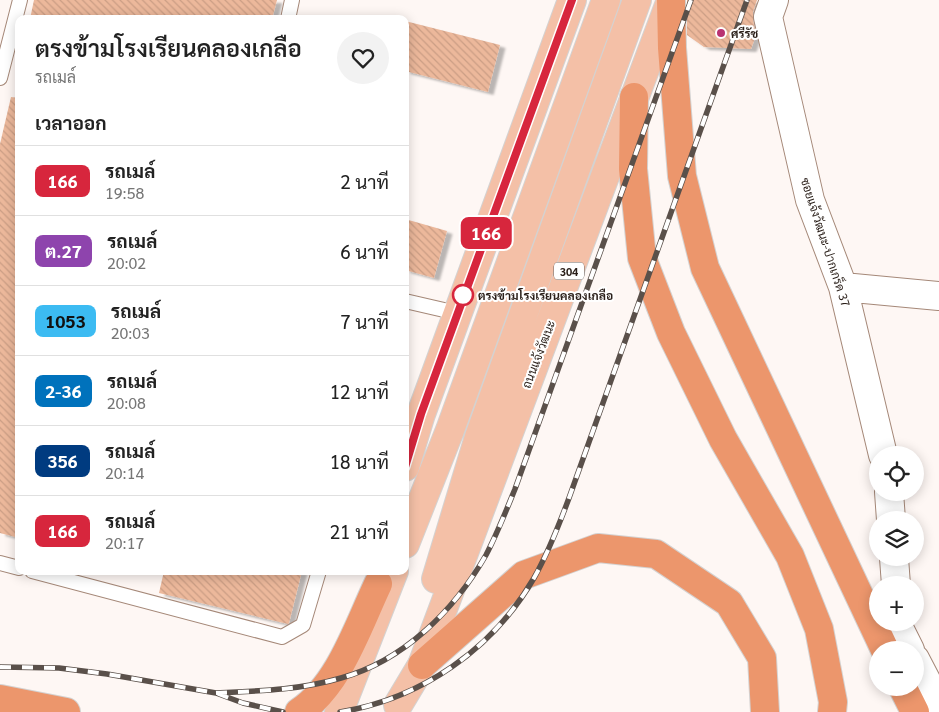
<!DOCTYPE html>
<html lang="th">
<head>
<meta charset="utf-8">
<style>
	body { margin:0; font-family:Georgia,Sarabun,serif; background:#f2f2f2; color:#222; height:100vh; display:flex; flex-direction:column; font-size:19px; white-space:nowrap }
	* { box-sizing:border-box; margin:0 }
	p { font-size:16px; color:#767676 }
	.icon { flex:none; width:28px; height:28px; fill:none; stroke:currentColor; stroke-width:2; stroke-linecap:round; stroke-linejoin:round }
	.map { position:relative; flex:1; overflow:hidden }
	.details { position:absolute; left:15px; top:15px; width:394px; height:560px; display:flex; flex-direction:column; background:#fff; border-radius:10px; box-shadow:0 2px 12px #0003 }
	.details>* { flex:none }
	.badge { padding:0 10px; border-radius:8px; font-size:18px; line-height:32px }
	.tools { position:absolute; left:869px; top:446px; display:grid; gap:10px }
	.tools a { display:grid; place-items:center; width:55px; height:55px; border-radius:50%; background:#fff; box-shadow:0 2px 12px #0003; font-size:25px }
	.map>.badge { position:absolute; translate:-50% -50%; box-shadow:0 0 0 2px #fff }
	h2 { padding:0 20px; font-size:19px; line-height:45px }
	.round { display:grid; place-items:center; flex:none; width:52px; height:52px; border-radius:26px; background:#f2f2f2 }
	.headline { display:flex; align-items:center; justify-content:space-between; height:85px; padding:0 20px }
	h1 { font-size:24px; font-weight:600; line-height:38px }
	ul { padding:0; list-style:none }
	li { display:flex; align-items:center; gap:15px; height:70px; padding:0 20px; border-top:1px solid #e0e0e0 }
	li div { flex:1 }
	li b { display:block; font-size:19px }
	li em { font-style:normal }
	li .badge { min-width:55px; font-weight:700; text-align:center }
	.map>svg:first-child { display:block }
</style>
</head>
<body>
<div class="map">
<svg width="939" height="712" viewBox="0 0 939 712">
	<defs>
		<pattern id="building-back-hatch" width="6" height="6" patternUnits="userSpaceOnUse" patternTransform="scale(1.25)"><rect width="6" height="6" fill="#ecb89b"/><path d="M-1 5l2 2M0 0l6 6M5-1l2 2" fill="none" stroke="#cb9e85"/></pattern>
		<filter id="shadow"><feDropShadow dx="5.5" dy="3" stdDeviation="1" flood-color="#0004"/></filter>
	</defs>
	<rect width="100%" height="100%" fill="#fef7f4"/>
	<!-- building -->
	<path fill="url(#building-back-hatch)" filter="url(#shadow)" d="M34,0H277L272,19H30Z
		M687,0H757L753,12V20L756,35L751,49L704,47L687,35Z
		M405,21L500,45L488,92L405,71Z
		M11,97L19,98V538L0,533V144Z
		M405,219L447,231L434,278L405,270Z
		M164,571H302L289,623L288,624L159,593Z"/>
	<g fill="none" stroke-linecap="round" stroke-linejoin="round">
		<defs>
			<path id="service" d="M288,19L292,0
				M0,78L20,0
				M405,301L457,313
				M0,563L19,568
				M32,571L282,637L303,625L319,571"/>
			<path id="minor" d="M774,0L768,17L810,200L843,287L883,455
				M843,287L939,296
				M889,492L891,520
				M894,558L896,585
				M899,622V628L910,650
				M915,659L939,705"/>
			<path id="primary" d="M405,467L421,414L572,0
				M405,544L450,430L606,0
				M436,579L479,437L637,0
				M398,705L422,665L671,0
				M339,712L394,571"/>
			<path id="motorway" d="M671,0L672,48L682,176L705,268L885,650
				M634,97L633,169L642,258L671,333L723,439L790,556L819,629L833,702L832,712
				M422,665L524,575L598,548L656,554L729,603L762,658L765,712
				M903,688L915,712
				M0,699L66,712
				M299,712C339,686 358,626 378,584"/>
		</defs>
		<!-- service casing -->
		<use href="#service" stroke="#a58878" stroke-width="16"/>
		<!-- minor casing -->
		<use href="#minor" stroke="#a58878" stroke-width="30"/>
		<!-- primary casing -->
		<use href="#primary" stroke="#d4d2d1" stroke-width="30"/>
		<!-- motorway casing -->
		<use href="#motorway" stroke="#d4d2d1" stroke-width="30"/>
		<!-- service -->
		<use href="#service" stroke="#fff" stroke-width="14"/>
		<!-- minor -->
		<use href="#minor" stroke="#fff" stroke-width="28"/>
		<!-- primary -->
		<use href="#primary" stroke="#f4c0a7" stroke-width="28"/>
		<!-- motorway -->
		<use href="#motorway" stroke="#ec966c" stroke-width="28"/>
		<defs>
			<path id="rail" d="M0,667L59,668L107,674L216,693L243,703L283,712
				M216,693C258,691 300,690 341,678C403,661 454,611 486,555C497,534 506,511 515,489L691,0
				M340,712C421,699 493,649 534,578C548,553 559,525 569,498L747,0"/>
		</defs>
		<!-- rail casing -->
		<use href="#rail" stroke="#5a504a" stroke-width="5.5"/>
		<!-- rail -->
		<use href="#rail" stroke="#fff" stroke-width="4" stroke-dasharray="11" stroke-linecap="butt"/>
	</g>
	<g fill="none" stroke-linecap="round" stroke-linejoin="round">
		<defs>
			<path id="line" d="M405,467L421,414L572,0"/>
		</defs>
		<!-- line casing -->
		<use href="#line" stroke="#fff" stroke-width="11"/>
		<!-- line -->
		<use href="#line" stroke="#d7263d" stroke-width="8"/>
	</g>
	<!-- markers -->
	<circle fill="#b93272" stroke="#fff" stroke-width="2" cx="721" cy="33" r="5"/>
	<circle fill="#fff" stroke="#d7263d" stroke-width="2.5" cx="463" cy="295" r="10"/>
	<g text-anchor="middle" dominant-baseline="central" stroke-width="4" stroke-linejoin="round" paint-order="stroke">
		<!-- shield labels -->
		<rect fill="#fff" stroke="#6a625e" stroke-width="1" x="554" y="262.5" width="30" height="17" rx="4"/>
		<g font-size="11" font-weight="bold" fill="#2a1f19">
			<text x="569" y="271">304</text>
		</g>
		<!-- poi labels -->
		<g font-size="12" font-weight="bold" fill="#2a1f19" stroke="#fff" text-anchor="start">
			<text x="731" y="33">ศรีรัช</text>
		</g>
		<!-- street labels -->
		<g font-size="12" fill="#2a1f19" stroke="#fff">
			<text transform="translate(826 242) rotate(72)">ซอยแจ้งวัฒนะ-ปากเกร็ด 37</text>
			<text transform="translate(538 354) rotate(-69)">ถนนแจ้งวัฒนะ</text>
		</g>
		<!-- stop labels -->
		<g font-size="12" font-weight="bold" fill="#2a1f19" stroke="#fff" text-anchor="start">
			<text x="478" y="295">ตรงข้ามโรงเรียนคลองเกลือ</text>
		</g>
	</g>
</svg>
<div class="tools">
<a><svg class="icon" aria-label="locate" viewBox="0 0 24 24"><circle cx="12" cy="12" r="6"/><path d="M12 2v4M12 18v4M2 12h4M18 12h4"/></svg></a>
<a><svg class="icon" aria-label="layers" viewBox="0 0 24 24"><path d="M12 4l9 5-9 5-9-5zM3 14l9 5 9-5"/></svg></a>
<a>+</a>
<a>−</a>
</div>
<b class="badge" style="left:486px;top:233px;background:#d7263d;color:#fff">166</b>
<section class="details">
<div class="headline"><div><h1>ตรงข้ามโรงเรียนคลองเกลือ</h1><p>รถเมล์</p></div><a class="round"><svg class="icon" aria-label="heart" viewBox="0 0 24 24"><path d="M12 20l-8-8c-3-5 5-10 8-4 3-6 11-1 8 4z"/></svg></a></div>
<h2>เวลาออก</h2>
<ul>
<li><span class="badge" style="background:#d7263d;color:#fff">166</span><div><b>รถเมล์</b><p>19:58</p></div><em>2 นาที</em></li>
<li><span class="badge" style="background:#8e44ad;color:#fff">ต.27</span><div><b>รถเมล์</b><p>20:02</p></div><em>6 นาที</em></li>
<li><span class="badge" style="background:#3cbbf2;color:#111">1053</span><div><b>รถเมล์</b><p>20:03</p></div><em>7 นาที</em></li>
<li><span class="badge" style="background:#0072bc;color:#fff">2-36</span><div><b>รถเมล์</b><p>20:08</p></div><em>12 นาที</em></li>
<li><span class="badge" style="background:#003b80;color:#fff">356</span><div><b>รถเมล์</b><p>20:14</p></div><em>18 นาที</em></li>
<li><span class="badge" style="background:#d7263d;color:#fff">166</span><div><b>รถเมล์</b><p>20:17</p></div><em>21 นาที</em></li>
</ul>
</section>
</div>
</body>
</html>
